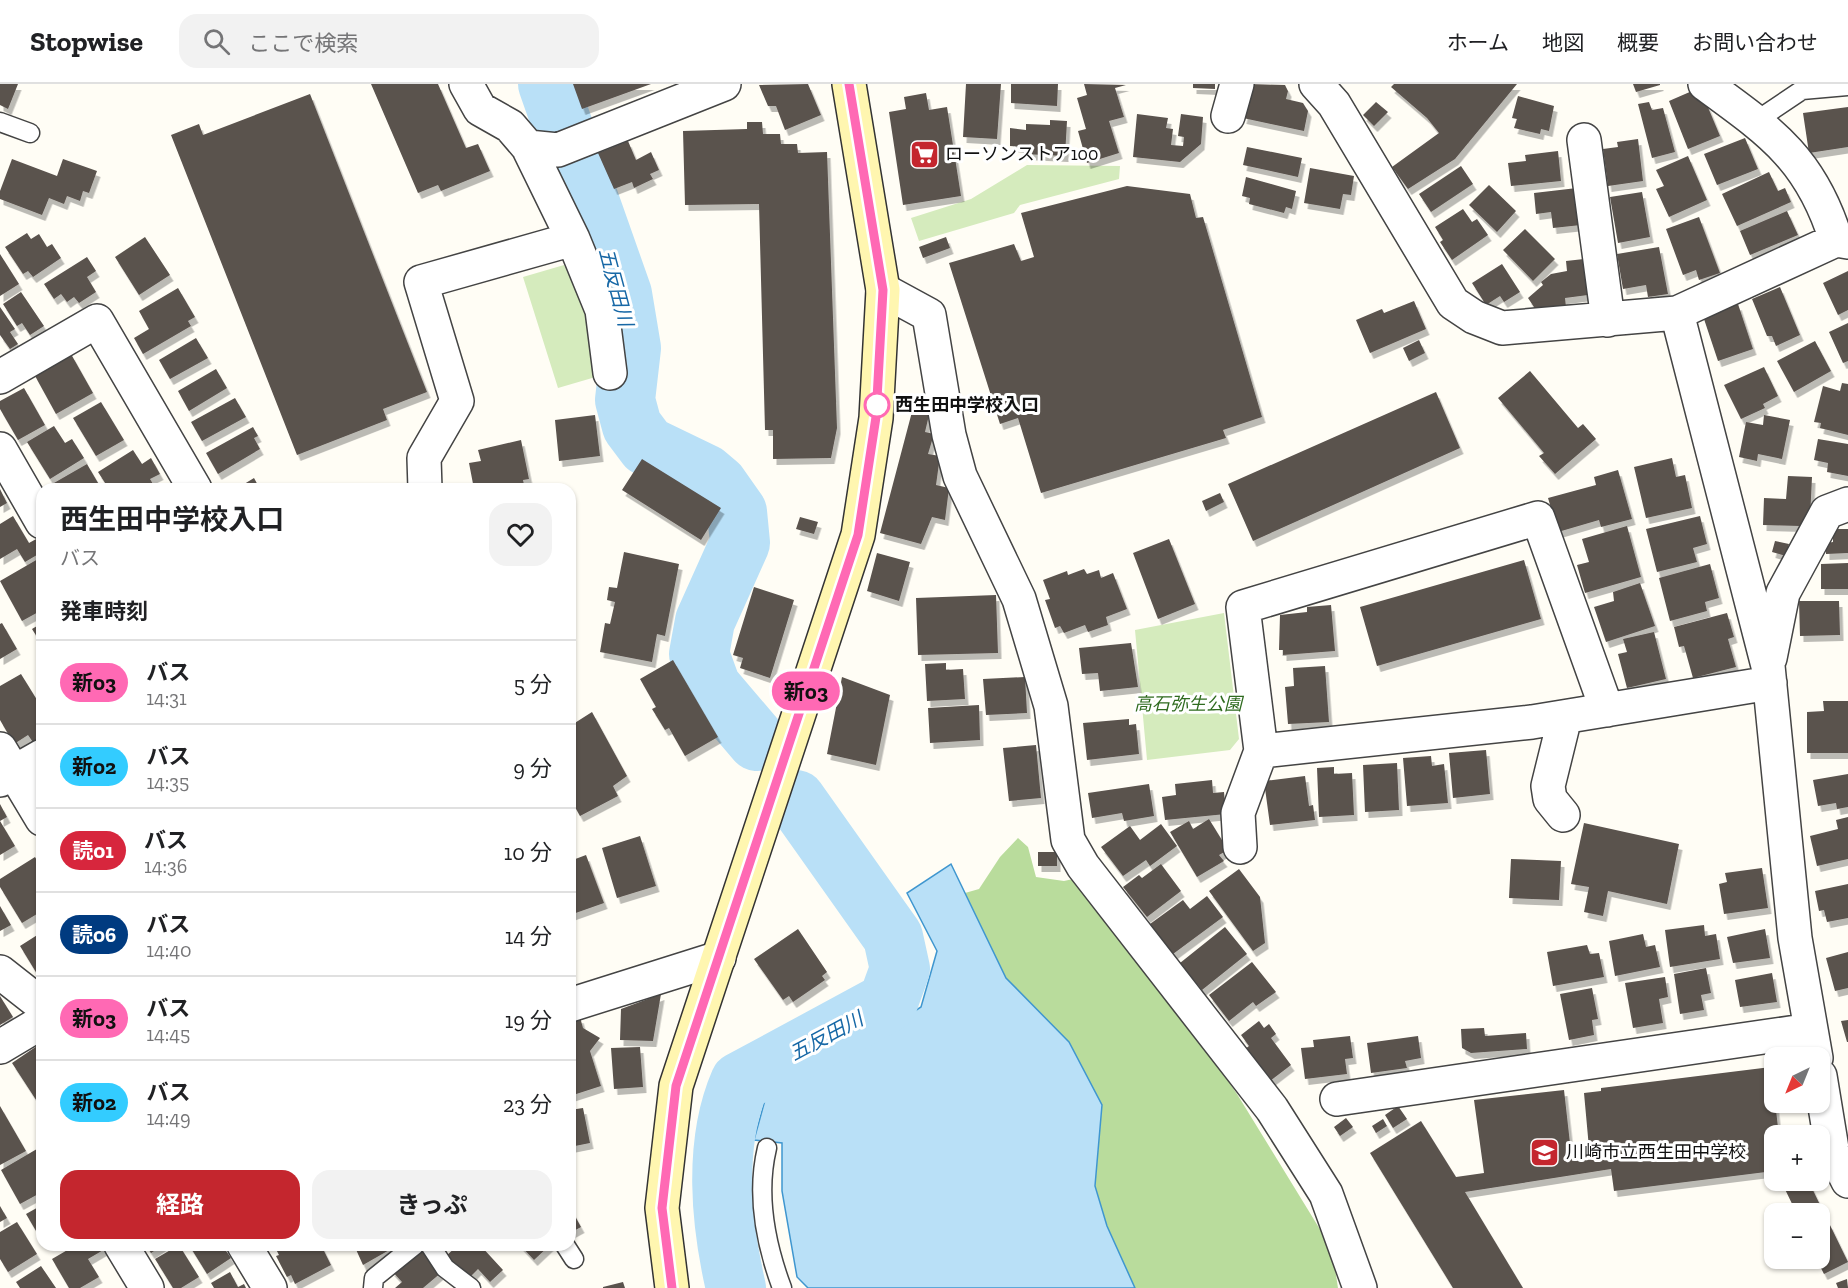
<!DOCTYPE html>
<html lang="ja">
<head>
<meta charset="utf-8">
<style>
	body { margin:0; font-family:"Zilla Slab","Noto Sans JP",serif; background:#f2f2f2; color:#202124; height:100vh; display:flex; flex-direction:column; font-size:22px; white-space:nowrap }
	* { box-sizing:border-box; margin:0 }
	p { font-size:20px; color:#757577 }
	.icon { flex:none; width:33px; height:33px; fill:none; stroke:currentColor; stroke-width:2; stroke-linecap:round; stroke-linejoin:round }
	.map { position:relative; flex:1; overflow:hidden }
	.sheet { position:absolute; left:36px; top:399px; width:540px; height:768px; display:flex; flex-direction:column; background:#fff; border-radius:18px; box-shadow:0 2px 4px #0004 }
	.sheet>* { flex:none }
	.badge { padding:0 12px; border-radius:20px; font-size:21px; line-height:39px }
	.needle { width:39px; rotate:223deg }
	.tools { position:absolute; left:1764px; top:963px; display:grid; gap:12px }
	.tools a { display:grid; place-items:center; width:66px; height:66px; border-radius:12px; background:#fff; box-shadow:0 2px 4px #0004; font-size:30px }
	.map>.badge { position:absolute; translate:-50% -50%; box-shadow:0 0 0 3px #fff }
	h2 { padding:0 24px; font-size:22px; line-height:54px }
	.round { display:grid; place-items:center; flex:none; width:63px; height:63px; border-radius:18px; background:#f2f2f2 }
	.overview { display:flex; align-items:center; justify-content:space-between; height:102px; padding:0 24px }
	h1 { font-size:28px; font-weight:700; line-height:45px }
	.action { display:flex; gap:12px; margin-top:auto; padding:12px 24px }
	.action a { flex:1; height:69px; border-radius:18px; background:#c4262e; color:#fff; font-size:24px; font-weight:700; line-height:69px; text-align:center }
	.action a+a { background:#f2f2f2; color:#202124 }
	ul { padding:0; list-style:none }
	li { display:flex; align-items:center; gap:18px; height:84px; padding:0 24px; border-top:2px solid #e0e0e0 }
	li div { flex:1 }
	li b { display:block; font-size:22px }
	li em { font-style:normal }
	li .badge { min-width:66px; font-weight:700; text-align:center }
	header { display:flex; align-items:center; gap:36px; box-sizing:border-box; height:84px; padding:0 30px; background:#fff; border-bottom:2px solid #e0e0e0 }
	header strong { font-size:28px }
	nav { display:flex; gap:33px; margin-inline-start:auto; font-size:21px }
	.search { width:420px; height:54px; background:#f2f2f2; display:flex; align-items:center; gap:15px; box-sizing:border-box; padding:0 21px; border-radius:18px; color:#757577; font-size:22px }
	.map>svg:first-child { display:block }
</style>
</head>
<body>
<header>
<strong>Stopwise</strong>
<div class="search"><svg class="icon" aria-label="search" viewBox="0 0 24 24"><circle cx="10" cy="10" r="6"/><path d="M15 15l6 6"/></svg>ここで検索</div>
<nav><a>ホーム</a><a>地図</a><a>概要</a><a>お問い合わせ</a></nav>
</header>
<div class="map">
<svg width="1848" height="1204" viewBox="0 0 1848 1204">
	<defs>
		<filter id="shadow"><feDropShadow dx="3.5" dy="6" stdDeviation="0" flood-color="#0004"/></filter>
	</defs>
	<rect width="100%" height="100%" fill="#fffdf5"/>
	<!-- green -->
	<path fill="#d5ebbd" d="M1027,81L1120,82L1119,95L1020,121L1014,129L919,157L911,134L971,115Z
		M564,181L584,221L599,292L558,304L523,193Z
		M1224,529L1239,655L1230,666L1147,676L1135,546Z"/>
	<!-- forest -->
	<path fill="#b9dc9c" d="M1018,754L1028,763L1036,793L1064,797L1082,793L1180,926L1237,1010L1332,1165L1338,1204H1135L1107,1142L1095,1102L1102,1021L1069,958L1006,894L965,809L979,805L1000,773Z"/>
	<!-- water -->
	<path fill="#b9e0f7" stroke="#3f96cf" stroke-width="1.5" d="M951,780L1006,894L1069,958L1102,1021L1095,1102L1107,1142L1135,1204H808L797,1193L782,1107V1059L754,1056L765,1016L853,968L921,923L937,867L907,809Z"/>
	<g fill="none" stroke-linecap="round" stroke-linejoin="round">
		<!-- river -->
		<path stroke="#b9e0f7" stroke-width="60" d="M548,0L622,210L631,264L625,316L632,342L647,362L705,390L718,401L737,428L740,459L705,537L699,570L711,603L757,657
			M736,1204C721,1140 713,1060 740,998L888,918L900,885L893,853L796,716"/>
	</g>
	<!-- building -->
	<path fill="#5a524d" filter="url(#shadow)" d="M0,0H18L8,25L0,21Z
		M371,0H438L466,64L478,60L490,87L441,107L438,101L418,109Z
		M573,0H651L582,25Z
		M808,0L821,31L785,46L776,22H768L759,1Z
		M966,0H1001L997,55L963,53Z
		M1011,0H1058L1057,22L1011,19Z
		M1084,0L1126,1L1115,4L1124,33L1109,37L1119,69L1087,79L1078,47L1086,45L1077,14L1087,11Z
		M1193,0H1215V5L1193,4Z
		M1250,0L1285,1L1288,7L1286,15L1303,19L1308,27L1304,47L1243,34Z
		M1394,0H1517L1455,75L1408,105L1392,83L1439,49L1427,34L1391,3Z
		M1633,0H1660V1L1636,8Z
		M1692,7L1707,21L1720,52L1688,65L1669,17Z
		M926,9L929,26L947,23L961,112L903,121L889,28L906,25L904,13Z
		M310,10L427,308L383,325L387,336L297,371L171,51L199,40L203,51Z
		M1518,12L1554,22L1549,47L1541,45L1540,50L1514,44L1517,35L1512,34Z
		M1376,18L1388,28L1374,42L1363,31Z
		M1649,18L1652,26L1663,24L1675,68L1652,74L1638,20Z
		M1848,23V63L1809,69L1803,29Z
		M1137,30L1168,34L1166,44L1173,45L1171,61L1183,62L1184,53L1178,52L1181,30L1203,33L1201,60L1180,78L1133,73Z
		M1050,36L1067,37L1065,72L1023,70V63L1010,62V44L1026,46V40L1050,41Z
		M747,38H762L763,50H780L781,60H797L798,69L827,68L837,344L831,374L773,375V346H765L759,120L685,121L683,47L747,45Z
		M1745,54L1758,85L1717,101L1704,70Z
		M1638,55L1643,97L1608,102L1603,65L1618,63L1617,58Z
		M628,57L636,76L651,68L659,86L650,90L653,95L634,104L632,98L614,105L598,69Z
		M1247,63L1302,74L1298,93L1243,81Z
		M1558,67L1561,97L1511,102L1508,79L1526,77L1525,71Z
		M1688,72L1707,116L1669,133L1656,105L1664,102L1656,86Z
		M12,75L57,92L63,75L97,87L89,109L83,107L80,117L67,112L64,120L49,114L42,131L0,115V107Z
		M1461,82L1473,100L1431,128L1419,110Z
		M1310,84L1354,92L1351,111L1343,110L1340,125L1304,119Z
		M1769,88L1778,107L1785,104L1791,118L1737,142L1722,110Z
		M1246,93L1296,107L1292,125L1286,123L1284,129L1249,120L1250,114L1242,112Z
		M1489,101L1516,127L1497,148L1469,121Z
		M1127,102L1190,110L1196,134L1203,133L1262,333L1223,346L1226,354L1041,409L1018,334L1000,340L949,179L1014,160L1021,177L1034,173L1021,129Z
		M1577,104L1581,141L1553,144L1551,128L1536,130L1534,109Z
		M1642,108L1650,153L1618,159L1610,113Z
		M1463,125L1472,138L1477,135L1488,151L1452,176L1440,158L1443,156L1435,143Z
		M1787,127L1798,151L1750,171L1740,147Z
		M1699,133L1720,189L1699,196L1696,186L1683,191L1666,145Z
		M1525,145L1555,175L1533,197L1503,166Z
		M27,149L31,155L39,150L47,163L52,160L61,174L33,193L28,187L23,190L5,163Z
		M145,153L170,191L139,211L115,173Z
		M946,153L950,164L923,174L919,163Z
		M1659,163L1668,210L1648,213L1646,201L1623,205L1617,170Z
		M0,170L19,200L0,212Z
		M87,173L96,187L87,193L96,208L79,219L74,213L67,218L61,210L54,215L44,200Z
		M1584,175L1588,211L1565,214L1566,223L1536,226L1528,214L1543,201L1541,198L1551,190L1567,187L1566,177Z
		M1502,180L1520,208L1504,218L1500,212L1486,221L1472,199Z
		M1848,187V226L1838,231L1823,199Z
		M1780,203L1800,251L1776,262L1772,252H1767L1752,215Z
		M178,204L195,233L188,237L191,242L143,270L134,254L149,245L139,227Z
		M21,208L44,242L30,251L22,239L17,242L3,220Z
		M1414,217L1426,245L1370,269L1356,236L1382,225L1384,229Z
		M1738,220L1753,265L1718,277L1703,232Z
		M0,223L15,245L10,248L18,260L10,265L0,251Z
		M1848,239V277L1843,279L1829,248Z
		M196,254L208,274L170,295L159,276Z
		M1419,256L1425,269L1409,277L1403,264Z
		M1815,257L1831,287L1794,308L1777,277Z
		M71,270L93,309L56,330L34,290Z
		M1764,283L1778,312L1763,320L1765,324L1741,335L1724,301Z
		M216,285L227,304L189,327L178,307Z
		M1530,287L1578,344L1583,340L1596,355L1555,390L1539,372L1544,369L1498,314Z
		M1842,299L1848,300V351L1820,344L1821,339L1814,338L1823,302L1840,307Z
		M24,304L45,341L18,356L0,325V317Z
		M1436,308L1460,364L1253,457L1228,400Z
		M235,314L246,333L202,357L191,338Z
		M101,318L124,356L96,372L73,334Z
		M913,324L929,331L925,348L934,350L928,370L940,372L936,401L949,404L945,436L932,433L921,460L880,449Z
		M595,331L600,372L559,377L555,336Z
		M1764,331L1790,336L1782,375L1758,370L1757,377L1739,373L1746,338L1763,341Z
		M54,342L65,359L72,355L84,374L50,395L27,358Z
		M253,343L258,352L254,354L260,365L218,390L206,369Z
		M1818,355L1848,360V392L1827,388L1828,379L1814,376Z
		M521,356L529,395L523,396L525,405H474L469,379L481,377L478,366Z
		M133,366L142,380L151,374L160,390L150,395L156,405H109L98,388Z
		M1672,374L1676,393L1685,391L1692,424L1646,434L1634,383Z
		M642,375L721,424L701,456L622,406Z
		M87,380L101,404L47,405V403Z
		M1618,386L1632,435L1601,443L1599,436L1558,448L1548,414L1596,401L1594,393Z
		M1788,392L1812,393L1810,435L1800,442L1763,441L1764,414L1786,415Z
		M254,394L260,405H236Z
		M0,405L7,419L0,423Z
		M1220,409L1224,418L1206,427L1202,417Z
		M13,432L29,459L38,454L42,462V468L25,478L17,465L0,475V440Z
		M1700,432L1707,460L1693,464L1697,478L1657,488L1646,445Z
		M800,433L818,438L814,450L796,445Z
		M1627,442L1641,493L1585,509L1577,481L1589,478L1582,455Z
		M1833,445H1848V469L1826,470V459L1833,458Z
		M1169,455L1195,520L1158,535L1133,469Z
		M1775,457L1789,460L1786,472L1772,468Z
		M624,468L679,480L665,552L657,550L652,578L600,568L605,539L610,540L615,518L607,516L609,503L617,504Z
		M877,469L910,478L899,517L867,507Z
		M38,475L42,482V526L22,537L0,497Z
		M1524,476L1541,535L1377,582L1360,523Z
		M1848,479V505H1821V480Z
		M1710,480L1719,514L1705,518L1707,527L1670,537L1659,494Z
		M1084,485L1087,490L1099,486L1101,494L1113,489L1127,525L1106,533L1108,541L1088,548L1085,541L1064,549L1060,542L1055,544L1045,516L1050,515L1043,496L1067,487L1068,491Z
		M1640,499L1655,542L1606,558L1594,523L1614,517L1613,508Z
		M754,503L794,516L770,594L740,584L743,574L733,571Z
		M996,511L998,569L918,571L916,514Z
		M1799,517H1839L1840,551L1800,552Z
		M1331,521L1335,567L1283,571V566H1279L1280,531L1307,528V523Z
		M1727,529L1734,553L1728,555L1736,583L1693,594L1684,562L1679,563L1674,543Z
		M2,539L17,565L0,575V540Z
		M42,539V561L32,545Z
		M1654,548L1666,595L1627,604L1618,570L1627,568L1623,555Z
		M1131,559L1138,603L1100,607L1098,589L1082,590L1079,564Z
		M673,576L718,653L685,672L669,644L665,646L652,625L656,623L640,595Z
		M946,579V586L963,585L965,615L927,617L925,580Z
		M1325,582L1329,638L1288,640L1285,603L1294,602L1293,584Z
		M21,590L42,624V656L35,661L28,651L14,660L0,636V602Z
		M842,593L890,611L876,681L827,670Z
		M1025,593L1027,629L986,631L983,595Z
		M1823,617H1848V669H1807V628L1824,627Z
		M979,621L980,656L930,659L928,624Z
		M592,628L627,692L613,702L618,712L580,732L570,714V703L575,700L570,690V642Z
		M1129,635V641L1136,640L1139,670L1087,676L1083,639Z
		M1036,661L1041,714L1009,717L1003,664Z
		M1486,666L1490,710L1453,714L1449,669Z
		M1431,672L1432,682L1444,680L1448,719L1407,722L1403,674Z
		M1397,679L1399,726L1365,728L1363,681Z
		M1334,683V690L1352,689L1354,731L1319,733L1317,684Z
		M1848,690V723L1837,725L1836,719L1818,722L1813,696Z
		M1305,692L1309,722L1313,721L1315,736L1270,741L1264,697Z
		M1212,696L1213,709L1224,708L1226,730L1165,736L1162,713L1176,711L1175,700Z
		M1149,700L1154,732L1124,737L1122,729L1092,734L1088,709Z
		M0,720L7,733L0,737L15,762L0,771Z
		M1848,733V775L1817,782L1810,752L1838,745L1836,736Z
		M1209,735L1228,766L1219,771L1224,777L1197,793L1170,748L1189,737L1193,745Z
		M1584,739L1679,760L1667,820L1608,807L1603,832L1584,828L1589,803L1571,800Z
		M1161,740L1177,762L1150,782L1146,776L1123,792L1101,763L1130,742L1140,756Z
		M640,752L656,802L617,814L602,764Z
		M1038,768H1057V782H1038Z
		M586,771L604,819L570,831V777Z
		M35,773L42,785V827L22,839L0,803V795Z
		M1511,775L1561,777L1559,816L1509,814Z
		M1161,780L1181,807L1147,833L1123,803L1139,791L1142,794Z
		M1762,784L1768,824L1724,830L1719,800L1727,798L1725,789Z
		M1239,785L1260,813L1265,859L1253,867L1209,807Z
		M1848,800V834L1827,838L1824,826L1819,827L1815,807Z
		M1207,812L1223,833L1173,870L1150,840L1183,816L1190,825Z
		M0,822L11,841L0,847Z
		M1704,841L1705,852L1716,850L1720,875L1670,883L1665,846Z
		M1225,843L1247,870L1202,906L1180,879Z
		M798,845L827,888L822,892L825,896L793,918L789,912L783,916L754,875Z
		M1765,845L1770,874L1733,879L1727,853Z
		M42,848V898L20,862Z
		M1643,850L1646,863L1655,861L1660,883L1615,892L1609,857Z
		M1587,861L1590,870L1599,869L1604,893L1553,902L1547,868Z
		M1848,868V904L1835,907L1826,874Z
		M1252,878L1276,908L1256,922L1253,918L1229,937L1209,911Z
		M1706,884L1711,909L1701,911L1704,926L1680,930L1674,890Z
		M1772,889L1777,918L1740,923L1735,896Z
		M1665,893L1668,913L1659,915L1663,939L1633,944L1625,899Z
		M1592,904L1598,935L1592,936L1594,951L1569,956L1560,910Z
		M661,910L653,957L620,956L621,925Z
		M0,912L13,933L0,941Z
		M580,933L583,944L600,954L590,967L601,1002L570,1012V936Z
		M1848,936V958H1847L1841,937Z
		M1259,937L1264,944L1269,940L1276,950L1271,954L1291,981L1270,997L1245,965L1249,962L1241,951Z
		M1484,944L1485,952L1526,949L1527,965L1471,969L1462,964L1461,945Z
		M1350,952L1353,974L1345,975L1347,990L1305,995L1301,964L1314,963L1313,956Z
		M1418,952L1421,974L1405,977L1407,984L1371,989L1367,959Z
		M37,962L42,970V1025L12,979Z
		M640,963L643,1003L614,1005L611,964Z
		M1771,983L1779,1052H1774V1087L1614,1107L1611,1085L1465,1108L1523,1204H1453L1370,1069L1421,1037L1456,1093L1484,1089L1474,1016L1564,1006L1572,1077L1590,1075L1584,1009L1601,1007V1004Z
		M0,1022L26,1067L0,1081Z
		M1398,1022L1407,1035L1393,1044L1385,1031Z
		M583,1024L590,1059L570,1063V1026Z
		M1346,1034L1353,1043L1340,1052L1334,1043Z
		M1383,1035L1387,1042L1376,1049L1372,1042Z
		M42,1062V1108L20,1120L1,1086Z
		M1787,1096H1808L1823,1127L1817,1130H1797L1782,1099Z
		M42,1121V1157L26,1130Z
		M0,1122L7,1134L0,1138Z
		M570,1123L581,1143L570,1149Z
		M17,1138L37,1170L8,1188L0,1175V1148Z
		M1829,1139L1848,1178L1824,1190L1816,1174H1820V1144Z
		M76,1161H103L105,1165L88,1175L99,1193L80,1204H69L52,1175Z
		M146,1161H163L151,1169Z
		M179,1161L199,1193L181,1204H173L155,1175Z
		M189,1161H222L231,1174L207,1190Z
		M274,1161H321L331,1181L295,1200L291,1191L287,1193L276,1172L279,1171Z
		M354,1161H398L363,1181Z
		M458,1161H480L503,1186L490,1198L478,1185L467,1196L445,1173Z
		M520,1161H550L534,1176Z
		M418,1162L442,1188L423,1204H395L402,1198L391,1186Z
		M41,1182L56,1204H20L16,1198Z
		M230,1188L238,1203L244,1200L246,1204H214L211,1199Z
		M1847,1195L1848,1204H1838L1836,1199Z
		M623,1198L625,1204H603V1203Z"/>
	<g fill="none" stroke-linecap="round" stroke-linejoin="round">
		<defs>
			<path id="service" d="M1756,37L1802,6L1848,2
				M0,38L30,49
				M767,1064C756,1110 766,1161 782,1204
				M430,1161L445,1184L471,1204
				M565,1161L574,1175
				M373,1204L374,1194L415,1161"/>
			<path id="minor" d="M466,0L480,25L510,42L528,63L573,155L602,226L610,289
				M1316,0L1334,20L1453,219L1474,233L1502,244L1677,229L1836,156L1848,158
				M1705,0C1771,48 1811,75 1836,156
				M1228,32L1237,0
				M1584,56L1608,236
				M528,63L558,66L724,0
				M883,206L929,231L949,351L960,392L1019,515L1051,622L1068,756L1083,782L1272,1025L1326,1110L1360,1204
				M1677,229L1768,582L1795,854L1816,974
				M0,293L97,237L195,405
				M0,365L42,438
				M425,405L424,374L457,317L421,198L573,155
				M1770,574L1783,509L1827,428L1848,420
				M0,665L42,735
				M1261,667L1532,638L1770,599
				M0,696L42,672
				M1563,731L1550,715L1548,702L1565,633
				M1240,763L1238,729L1261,667L1243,523L1538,434L1607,626
				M0,888L42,921
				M570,921L719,874
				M0,963L42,938
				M1820,992L1832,1065L1848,1097
				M1337,1015L1811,946
				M121,1161L147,1204
				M244,1161L270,1204"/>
			<path id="secondary" d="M672,1204L662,1124L676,1002L858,451L876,334L883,206L849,0"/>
		</defs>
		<!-- service casing -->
		<use href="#service" stroke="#444" stroke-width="21"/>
		<!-- minor casing -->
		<use href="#minor" stroke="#444" stroke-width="36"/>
		<!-- secondary casing -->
		<use href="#secondary" stroke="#333" stroke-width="36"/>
		<!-- service -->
		<use href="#service" stroke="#fff" stroke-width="18"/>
		<!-- minor -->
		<use href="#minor" stroke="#fff" stroke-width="33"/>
		<!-- secondary -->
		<use href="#secondary" stroke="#fff6b0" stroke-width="33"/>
	</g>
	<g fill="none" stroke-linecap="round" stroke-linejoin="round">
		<defs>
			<path id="line" d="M672,1204L662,1124L676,1002L858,451L876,333L883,206L849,0"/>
		</defs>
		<!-- line casing -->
		<use href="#line" stroke="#fff" stroke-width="14"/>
		<!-- line -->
		<use href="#line" stroke="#ff69b4" stroke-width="9"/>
	</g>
	<!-- icons -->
	<defs>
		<symbol id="supermarket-square" viewBox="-11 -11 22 22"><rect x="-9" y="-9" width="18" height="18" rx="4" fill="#c4262e" stroke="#fff"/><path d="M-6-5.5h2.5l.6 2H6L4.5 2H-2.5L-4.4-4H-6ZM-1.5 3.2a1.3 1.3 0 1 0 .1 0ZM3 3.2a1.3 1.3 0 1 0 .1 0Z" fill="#fff"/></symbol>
		<symbol id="school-square" viewBox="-11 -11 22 22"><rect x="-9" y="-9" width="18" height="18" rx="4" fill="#c4262e" stroke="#fff"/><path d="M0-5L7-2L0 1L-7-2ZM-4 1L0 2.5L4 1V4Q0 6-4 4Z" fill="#fff"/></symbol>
	</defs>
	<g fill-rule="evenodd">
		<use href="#supermarket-square" x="908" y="54" width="33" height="33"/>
		<use href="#school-square" x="1528" y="1052" width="33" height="33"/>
	</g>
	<!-- markers -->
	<circle fill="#fff" stroke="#ff69b4" stroke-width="3" cx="877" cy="321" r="12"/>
	<g text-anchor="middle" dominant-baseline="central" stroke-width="6" stroke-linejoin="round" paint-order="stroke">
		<!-- poi labels -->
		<g font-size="18" fill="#111" stroke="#fff" text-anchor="start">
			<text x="945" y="70">ローソンストア100</text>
			<text x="1566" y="1068">川崎市立西生田中学校</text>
		</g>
		<!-- stop labels -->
		<g font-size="18" font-weight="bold" fill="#111" stroke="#fff" text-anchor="start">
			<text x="895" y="321">西生田中学校入口</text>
		</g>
		<!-- park labels -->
		<g font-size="18" font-style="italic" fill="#2f6b1f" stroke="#fff">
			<text x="1188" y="620">高石弥生公園</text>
		</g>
		<!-- water labels -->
		<g font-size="20" font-style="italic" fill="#1768a6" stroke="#fff">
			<text transform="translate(616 203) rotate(75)">五反田川</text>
			<text transform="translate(826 952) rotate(-28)">五反田川</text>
		</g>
	</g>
</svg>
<div class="tools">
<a><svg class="needle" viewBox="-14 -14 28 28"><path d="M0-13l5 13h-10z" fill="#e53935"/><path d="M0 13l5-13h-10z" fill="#757577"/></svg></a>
<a>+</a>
<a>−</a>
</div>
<b class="badge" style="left:806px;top:607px;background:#ff69b4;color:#111">新03</b>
<section class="sheet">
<div class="overview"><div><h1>西生田中学校入口</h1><p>バス</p></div><a class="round"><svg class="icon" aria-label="heart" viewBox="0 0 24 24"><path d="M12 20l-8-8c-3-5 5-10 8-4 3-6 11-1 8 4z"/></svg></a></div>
<h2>発車時刻</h2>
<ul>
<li><span class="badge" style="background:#ff69b4;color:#111">新03</span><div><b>バス</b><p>14:31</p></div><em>5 分</em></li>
<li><span class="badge" style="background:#3cf;color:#111">新02</span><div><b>バス</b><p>14:35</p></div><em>9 分</em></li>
<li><span class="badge" style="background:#d7263d;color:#fff">読01</span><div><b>バス</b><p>14:36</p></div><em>10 分</em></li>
<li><span class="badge" style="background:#003b80;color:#fff">読06</span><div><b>バス</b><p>14:40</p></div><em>14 分</em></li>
<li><span class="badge" style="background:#ff69b4;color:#111">新03</span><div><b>バス</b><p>14:45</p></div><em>19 分</em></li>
<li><span class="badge" style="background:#3cf;color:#111">新02</span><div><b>バス</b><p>14:49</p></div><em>23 分</em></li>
</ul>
<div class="action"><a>経路</a><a>きっぷ</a></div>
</section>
</div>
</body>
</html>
